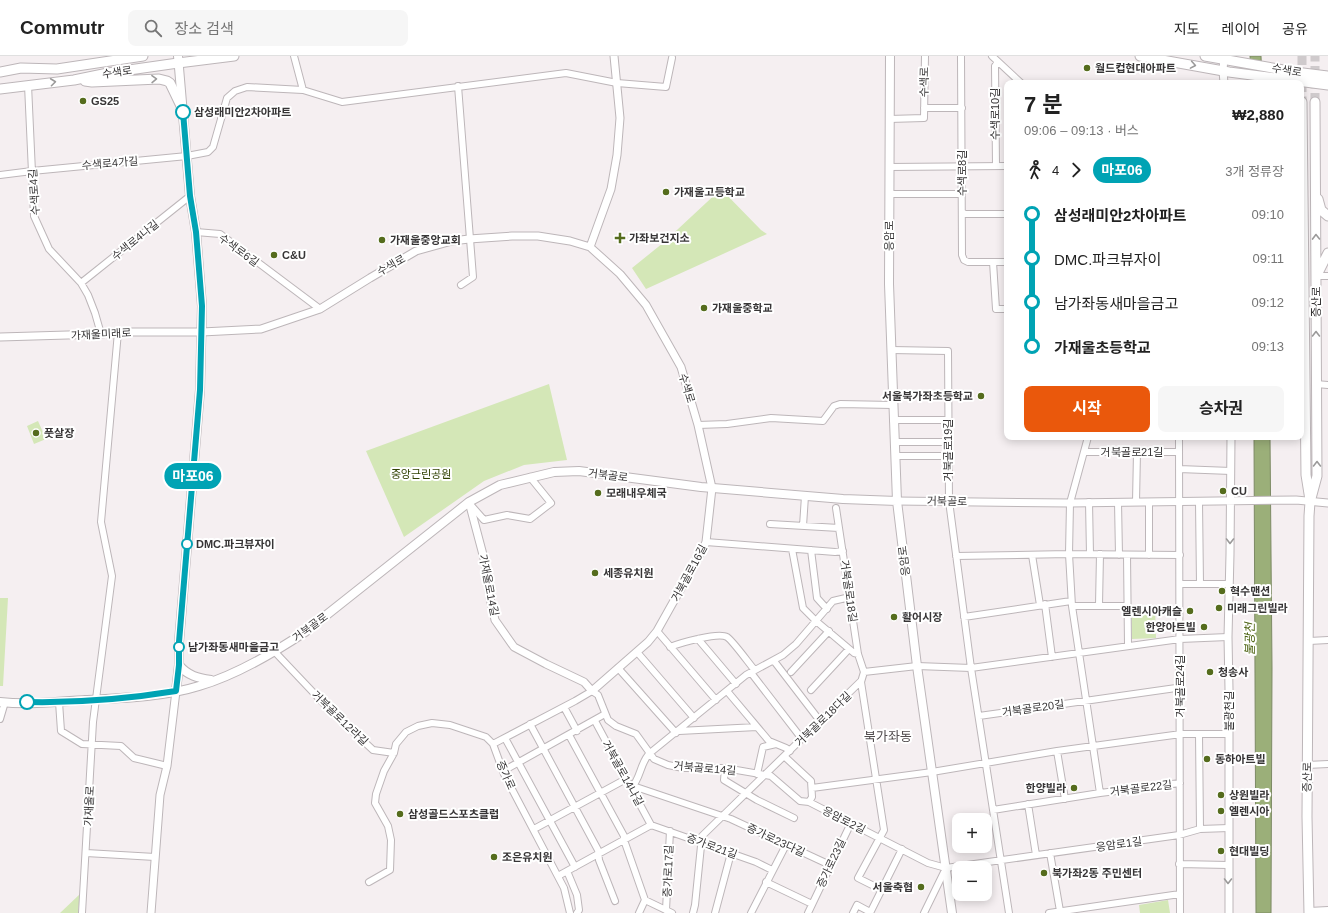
<!DOCTYPE html>
<html lang="ko">
<head>
<meta charset="utf-8">
<style>
	body { margin:0; font-family:Arial,"Noto Sans KR",sans-serif; background:#f6f6f6; color:#222; height:100vh; display:flex; flex-direction:column; font-size:15px; white-space:nowrap }
	* { box-sizing:border-box; margin:0 }
	p { font-size:13px; color:#767676 }
	.icon { flex:none; width:22px; height:22px; fill:none; stroke:currentColor; stroke-width:2; stroke-linecap:round; stroke-linejoin:round }
	.map { position:relative; flex:1; overflow:hidden }
	.panel { position:absolute; left:1004px; top:24px; width:300px; height:360px; display:flex; flex-direction:column; background:#fff; border-radius:8px; box-shadow:0 2px 10px #0003 }
	.panel>* { flex:none }
	.badge { padding:0 8px; border-radius:13px; font-size:14px; line-height:26px }
	.fabs { position:absolute; left:952px; top:757px; display:grid; gap:8px }
	.fabs a { display:grid; place-items:center; width:40px; height:40px; border-radius:8px; background:#fff; box-shadow:0 2px 10px #0003; font-size:20px }
	.map>.badge { position:absolute; translate:-50% -50%; box-shadow:0 0 0 2px #fff }
	.legs { display:flex; align-items:center; gap:6px; height:44px; padding:0 20px; font-size:13px }
	.legs p { margin-inline-start:auto }
	.head { display:flex; align-items:center; justify-content:space-between; height:68px; padding:0 20px }
	h1 { font-size:22px; font-weight:700; line-height:30px }
	.primary-button { display:flex; gap:8px; margin-top:auto; padding:8px 20px }
	.primary-button a { flex:1; height:46px; border-radius:8px; background:#ea580c; color:#fff; font-size:16px; font-weight:700; line-height:46px; text-align:center }
	.primary-button a+a { background:#f6f6f6; color:#222 }
	ul { padding:0 20px; list-style:none }
	li { display:flex; align-items:center; gap:14px; height:44px; font-size:15px }
	li i { display:grid; place-items:center; width:6px; height:100%; margin:0 5px; background:currentColor }
	li i::after { content:''; width:10px; height:10px; margin:-5px; border:3px solid; border-radius:50%; background:#fff }
	li p { margin-inline-start:auto }
	li:first-child i { background:linear-gradient(#0000 50%,currentColor 0) }
	li:last-child i { background:linear-gradient(currentColor 50%,#0000 0) }
	header { display:flex; align-items:center; gap:24px; box-sizing:border-box; height:56px; padding:0 20px; background:#fff; border-bottom:1px solid #e0e0e0 }
	header strong { font-size:19px }
	nav { display:flex; gap:22px; margin-inline-start:auto; font-size:14px }
	.search { width:280px; height:36px; background:#f6f6f6; display:flex; align-items:center; gap:10px; box-sizing:border-box; padding:0 14px; border-radius:8px; color:#767676; font-size:15px }
	.map>svg:first-child { display:block }
</style>
</head>
<body>
<header>
<strong>Commutr</strong>
<div class="search"><svg class="icon" aria-label="search" viewBox="0 0 24 24"><circle cx="10" cy="10" r="6"/><path d="M15 15l6 6"/></svg>장소 검색</div>
<nav><a>지도</a><a>레이어</a><a>공유</a></nav>
</header>
<div class="map">
<svg width="1328" height="857" viewBox="0 0 1328 857">
	<rect width="100%" height="100%" fill="#f5eff1"/>
	<!-- green -->
	<path fill="#d4e7b7" d="M721,133L761,174L767,178L646,233L632,212L663,187Z
		M549,328L567,404L524,409L484,425L404,481L366,395Z
		M38,365L46,383L34,388L27,370Z
		M0,542H8L3,630H0Z
		M1155,550L1156,582L1132,583L1131,551Z
		M80,838L78,857H60Z
		M1168,844L1170,857H1140L1139,849Z"/>
	<!-- water -->
	<path fill="#9baf79" stroke="#7d8a65" d="M1250,0H1261L1262,27H1252Z
		M1254,381H1270L1272,612L1271,857H1256Z"/>
	<g fill="none" stroke-linecap="round" stroke-linejoin="round">
		<!-- primary-tunnel -->
		<path stroke="#cfcacc" stroke-width="9" stroke-dasharray="9 4.5" stroke-linecap="butt" d="M1302,0V46
			M1315,46V0"/>
		<defs>
			<path id="minor" d="M294,0L303,34
				M961,0L962,199L964,204L968,206H1007
				M992,0L1021,27
				M28,29L34,160L49,193L81,227L88,239L95,257L101,278
				M458,30L473,221L461,229
				M924,52H962
				M889,63L924,62L925,0
				M996,110L995,10L998,6
				M889,111L1007,110
				M0,119L32,115L187,100L208,96L213,91L227,42L235,35L247,31L303,34L342,46L566,17L617,27L666,31L672,2
				M889,138H962
				M962,156L965,158H1007
				M196,176L220,178L320,253
				M993,206L996,253H1007
				M1317,220H1328
				M81,227L190,140
				M891,294L948,295L949,445L971,612L1009,857
				M1316,328L1328,329
				M893,364H948
				M698,369L727,368L771,362L823,365L834,350L840,348L893,349
				M1088,381L1070,447L1069,498L1072,550L1100,737
				M1179,381L1180,857
				M894,386H948
				M1084,396H1179
				M895,400H948
				M1179,413L1231,415
				M1089,446L1090,498
				M1118,446L1119,499
				M1136,446L1137,396
				M1149,446V499
				M1199,446L1200,528
				M469,447L484,464L507,459L530,463L551,447L530,421
				M836,452L858,598L864,616L861,626L884,774L858,822L882,834
				M770,468L839,472
				M803,470L805,440
				M706,486L835,496L843,495
				M792,493L803,552L816,565L854,597L858,598
				M811,494L817,542L827,553
				M1032,499L1040,549
				M1127,499L1128,589
				M956,500L1069,498L1180,499
				M1180,528H1229
				M1045,548L1052,601
				M1099,549L1100,498
				M1072,550H1127
				M964,561L1071,545
				M657,575L716,644
				M698,583L736,628
				M1309,585L1328,584
				M670,591C680,587 718,576 727,581C732,584 748,606 753,612L752,618L802,683
				M274,595L327,651L373,694L394,697
				M637,596L694,662
				M774,605L820,665
				M618,612L676,677
				M791,616L829,575
				M864,616L917,610L971,612L1180,583L1228,581
				M811,634L849,593
				M727,635L769,685L786,692L790,695
				M59,646L61,675L82,688L121,690L134,702L167,710
				M564,651L577,675
				M979,660L1176,632L1180,633
				M0,663L5,646
				M595,665L651,769
				M530,668L598,794L599,804L615,845
				M679,675L757,671
				M1199,678L1200,773
				M569,679L624,780V784L645,844
				M505,682L575,811
				M493,688L575,645L592,635L598,639L608,664L616,670L636,678L654,703L668,709L683,712H725L771,720L800,745L809,746L928,807L946,812L1179,779L1200,773L1229,772
				M1057,695L1065,743
				M784,700L811,725L812,741L809,746
				M1307,709L1328,708
				M725,712L724,724L757,744L794,762
				M503,715L605,658
				M757,718L763,691L776,688
				M631,732C641,723 640,706 650,697L746,619L783,599L796,588L833,545L850,541
				M631,732L636,731L731,763L830,809
				M812,732L932,716L1057,695L1181,678H1229
				M1028,748L1036,799
				M993,754L1100,737L1180,727
				M651,769L756,806L772,814
				M534,773L626,723
				M86,797L155,801
				M1050,797L1060,855
				M1179,808L1228,809
				M567,815L577,839L579,854L577,857
				M558,820L651,769
				M369,826L390,814L391,784L388,770L375,747L376,738L384,715L394,697L396,688L406,676L418,670L432,667L450,669L486,681L493,688L504,718L564,832L570,857
				M766,826L812,848
				M666,854L670,775
				M1309,855L1328,854
				M82,857L93,666L112,520L101,466L118,276
				M639,857L645,844L672,857
				M693,857L695,849L702,780L861,625
				M715,857L731,797
				M751,857L786,789
				M808,857L851,767
				M853,857L857,849L870,856
				M870,857L902,793
				M924,857L946,812
				M1049,857L1180,838"/>
			<path id="tertiary" d="M1224,0L1223,15L1224,27
				M590,191L611,133L617,99L620,62L614,0
				M0,281L101,278L118,276H202L261,273L320,253L370,222L416,195L452,185L469,183L512,180H538L570,185L590,191L620,218L646,249L681,311L698,369L712,432L706,486L703,493L657,575L648,586L592,635L584,626L546,608L514,591L495,564L490,542L486,510L469,446
				M897,445L1070,447L1296,444L1328,447
				M151,857L160,739L167,710L176,635
				M1229,857V633L1228,581L1230,498L1231,381"/>
			<path id="secondary" d="M890,0L889,228L897,445L917,610L952,857
				M179,609C188,620 198,622 211,624
				M176,635L179,609V586L200,334L202,250L196,176L190,140L178,0
				M0,646C28,649 57,646 85,644C122,642 164,641 199,630C233,620 275,596 305,576L469,446L500,429L554,416L579,415L701,431L843,443L897,445"/>
			<path id="primary" d="M1140,0L1229,16L1328,29
				M1205,0L1295,16L1328,20
				M0,16L21,12L57,13L143,0
				M85,25L92,26L159,23L167,25L170,27L182,52
				M0,33L74,24L108,17L178,7L234,0
				M1302,46L1306,419L1310,444
				M1318,143L1321,154L1328,160
				M1317,219L1328,197
				M1309,857L1307,761L1309,460L1310,446L1317,420L1315,46"/>
		</defs>
		<!-- minor casing -->
		<use href="#minor" stroke="#bdb6b9" stroke-width="8"/>
		<!-- tertiary casing -->
		<use href="#tertiary" stroke="#bdb6b9" stroke-width="9"/>
		<!-- secondary casing -->
		<use href="#secondary" stroke="#bdb6b9" stroke-width="10"/>
		<!-- primary casing -->
		<use href="#primary" stroke="#bdb6b9" stroke-width="11"/>
		<!-- minor -->
		<use href="#minor" stroke="#fff" stroke-width="6"/>
		<!-- tertiary -->
		<use href="#tertiary" stroke="#fff" stroke-width="7"/>
		<!-- secondary -->
		<use href="#secondary" stroke="#fff" stroke-width="8"/>
		<!-- primary -->
		<use href="#primary" stroke="#fff" stroke-width="9"/>
	</g>
	<!-- one-way arrows -->
	<defs><path id="oneway-chevron" d="M-2-3.5L2.5 0L-2 3.5" fill="none" stroke-width="1.6" stroke-linecap="round" stroke-linejoin="round"/></defs>
	<g stroke="#9b9a9a">
		<use href="#oneway-chevron" transform="translate(1193 9) rotate(10)"/>
		<use href="#oneway-chevron" transform="translate(154 23) rotate(-1)"/>
		<use href="#oneway-chevron" transform="translate(53 26) rotate(-7)"/>
		<use href="#oneway-chevron" transform="translate(1316 181) rotate(-91)"/>
		<use href="#oneway-chevron" transform="translate(1316 278) rotate(-90)"/>
		<use href="#oneway-chevron" transform="translate(1317 408) rotate(-90)"/>
		<use href="#oneway-chevron" transform="translate(1230 485) rotate(90)"/>
		<use href="#oneway-chevron" transform="translate(1228 825) rotate(90)"/>
	</g>
	<g fill="none" stroke-linecap="round" stroke-linejoin="round">
		<defs>
			<path id="line-1" d="M27,646C77,647 127,643 176,635L179,609V586L200,334L202,250L196,176L190,140L183,56"/>
		</defs>
		<!-- line-1 casing -->
		<use href="#line-1" stroke="#fff" stroke-width="9"/>
		<!-- line-1 -->
		<use href="#line-1" stroke="#00a3b4" stroke-width="6"/>
	</g>
	<!-- markers -->
	<g fill="#556c1d" stroke="#fff" stroke-width="1.5">
		<circle cx="1087" cy="12" r="4"/>
		<circle cx="83" cy="45" r="4"/>
		<circle cx="666" cy="136" r="4"/>
		<path d="M618 176h4v4h4v4h-4v4h-4v-4h-4v-4h4z"/>
		<circle cx="382" cy="184" r="4"/>
		<circle cx="274" cy="199" r="4"/>
		<circle cx="704" cy="252" r="4"/>
		<circle cx="981" cy="340" r="4"/>
		<circle cx="36" cy="377" r="4"/>
		<circle cx="1223" cy="435" r="4"/>
		<circle cx="598" cy="437" r="4"/>
		<circle cx="595" cy="517" r="4"/>
		<circle cx="1222" cy="535" r="4"/>
		<circle cx="1219" cy="552" r="4"/>
		<circle cx="1190" cy="555" r="4"/>
		<circle cx="894" cy="561" r="4"/>
		<circle cx="1204" cy="571" r="4"/>
		<circle cx="1210" cy="616" r="4"/>
		<circle cx="1207" cy="703" r="4"/>
		<circle cx="1074" cy="732" r="4"/>
		<circle cx="1221" cy="739" r="4"/>
		<circle cx="1221" cy="755" r="4"/>
		<circle cx="400" cy="758" r="4"/>
		<circle cx="1221" cy="795" r="4"/>
		<circle cx="494" cy="801" r="4"/>
		<circle cx="1044" cy="817" r="4"/>
		<circle cx="921" cy="831" r="4"/>
	</g>
	<g fill="#fff" stroke="#00a3b4" stroke-width="2">
		<circle cx="183" cy="56" r="7"/>
		<circle cx="187" cy="488" r="5"/>
		<circle cx="179" cy="591" r="5"/>
		<circle cx="27" cy="646" r="7"/>
	</g>
	<g text-anchor="middle" dominant-baseline="central" stroke-width="4" stroke-linejoin="round" paint-order="stroke">
		<!-- poi labels -->
		<g font-size="11" font-weight="bold" fill="#373536" stroke="#fff" text-anchor="start">
			<text x="1095" y="12">월드컵현대아파트</text>
			<text x="91" y="45">GS25</text>
			<text x="674" y="136">가재울고등학교</text>
			<text x="629" y="182">가좌보건지소</text>
			<text x="390" y="184">가재울중앙교회</text>
			<text x="282" y="199">C&amp;U</text>
			<text x="712" y="252">가재울중학교</text>
			<text x="973" y="340" text-anchor="end">서울북가좌초등학교</text>
			<text x="44" y="377">풋살장</text>
			<text x="1231" y="435">CU</text>
			<text x="606" y="437">모래내우체국</text>
			<text x="603" y="517">세종유치원</text>
			<text x="1230" y="535">혁수맨션</text>
			<text x="1227" y="552">미래그린빌라</text>
			<text x="1182" y="555" text-anchor="end">엘렌시아캐슬</text>
			<text x="902" y="561">활어시장</text>
			<text x="1196" y="571" text-anchor="end">한양아트빌</text>
			<text x="1218" y="616">청송사</text>
			<text x="1215" y="703">동하아트빌</text>
			<text x="1066" y="732" text-anchor="end">한양빌라</text>
			<text x="1229" y="739">상원빌라</text>
			<text x="1229" y="755">엘렌시아</text>
			<text x="408" y="758">삼성골드스포츠클럽</text>
			<text x="1229" y="795">현대빌딩</text>
			<text x="502" y="801">조은유치원</text>
			<text x="1052" y="817">북가좌2동 주민센터</text>
			<text x="913" y="831" text-anchor="end">서울축협</text>
		</g>
		<!-- street labels -->
		<g font-size="11" fill="#373536" stroke="#fff">
			<text transform="translate(1287 14) rotate(9)">수색로</text>
			<text transform="translate(117 16) rotate(-9)">수색로</text>
			<text transform="translate(924 26) rotate(-89)">수색로</text>
			<text transform="translate(995 58) rotate(-90)">수색로10길</text>
			<text transform="translate(110 107) rotate(-5)">수색로4가길</text>
			<text transform="translate(962 117) rotate(-90)">수색로8길</text>
			<text transform="translate(34 136) rotate(-94)">수색로4길</text>
			<text transform="translate(889 180) rotate(-90)">응암로</text>
			<text transform="translate(135 184) rotate(-39)">수색로4나길</text>
			<text transform="translate(239 194) rotate(36)">수색로6길</text>
			<text transform="translate(391 209) rotate(-30)">수색로</text>
			<text transform="translate(1316 246) rotate(-90)">증산로</text>
			<text transform="translate(101 278) rotate(-3)">가재울미래로</text>
			<text transform="translate(687 332) rotate(73)">수색로</text>
			<text transform="translate(948 394) rotate(-90)">거북골로19길</text>
			<text x="1132" y="396">거북골로21길</text>
			<text transform="translate(608 419) rotate(7)">거북골로</text>
			<text transform="translate(947 445) rotate(1)">거북골로</text>
			<text transform="translate(904 505) rotate(-97)">응암로</text>
			<text transform="translate(689 517) rotate(-62)">거북골로16길</text>
			<text transform="translate(489 529) rotate(79)">가재울로14길</text>
			<text transform="translate(849 535) rotate(82)">거북골로18길</text>
			<text transform="translate(310 571) rotate(-36)">거북골로</text>
			<text transform="translate(1180 630) rotate(-90)">거북골로24길</text>
			<text transform="translate(1033 652) rotate(-8)">거북골로20길</text>
			<text transform="translate(1229 655) rotate(-90)">불광천길</text>
			<text transform="translate(340 662) rotate(44)">거북골로12라길</text>
			<text transform="translate(823 663) rotate(-44)">거북골로18다길</text>
			<text transform="translate(705 712) rotate(5)">거북골로14길</text>
			<text transform="translate(623 717) rotate(61)">거북골로14나길</text>
			<text transform="translate(506 719) rotate(66)">증가로</text>
			<text transform="translate(1307 721) rotate(-89)">증산로</text>
			<text transform="translate(1141 732) rotate(-7)">거북골로22길</text>
			<text transform="translate(89 750) rotate(-87)">가재울로</text>
			<text transform="translate(844 764) rotate(27)">응암로2길</text>
			<text transform="translate(776 784) rotate(25)">증가로23다길</text>
			<text transform="translate(1119 788) rotate(-8)">응암로1길</text>
			<text transform="translate(712 790) rotate(20)">증가로21길</text>
			<text transform="translate(831 807) rotate(-65)">증가로23길</text>
			<text transform="translate(668 815) rotate(-88)">증가로17길</text>
		</g>
		<!-- stop labels -->
		<g font-size="11" font-weight="bold" fill="#373536" stroke="#fff" text-anchor="start">
			<text x="194" y="56">삼성래미안2차아파트</text>
			<text x="196" y="488">DMC.파크뷰자이</text>
			<text x="188" y="591">남가좌동새마을금고</text>
		</g>
		<!-- park labels -->
		<g font-size="11" fill="#314202" stroke="#fff">
			<text x="421" y="418">중앙근린공원</text>
		</g>
		<!-- water labels -->
		<g font-size="12" font-style="italic" fill="#4a610e" stroke="#fff">
			<text transform="translate(1250 583) rotate(-90)">불광천</text>
		</g>
		<!-- quarter labels -->
		<g font-size="13" fill="#524d4f" stroke="#fff">
			<text x="888" y="680">북가좌동</text>
		</g>
	</g>
</svg>
<div class="fabs">
<a>+</a>
<a>−</a>
</div>
<b class="badge" style="left:193px;top:420px;background:#00a3b4;color:#fff">마포06</b>
<section class="panel">
<div class="head"><div><h1>7 분</h1><p>09:06 – 09:13 · 버스</p></div><b>₩2,880</b></div>
<div class="legs"><svg class="icon" aria-label="walk" viewBox="0 0 24 24"><circle cx="13" cy="4" r="2"/><path d="M13 8l-2 6 4 7M11 14l-3 7M7 12l3-4h3l4 4"/></svg>4<svg class="icon" aria-label="forward" viewBox="0 0 24 24"><path d="M9 5l7 7-7 7"/></svg><b class="badge" style="background:#00a3b4;color:#fff">마포06</b><p>3개 정류장</p></div>
<ul>
<li><i style="color:#00a3b4"></i><b>삼성래미안2차아파트</b><p>09:10</p></li>
<li><i style="color:#00a3b4"></i><span>DMC.파크뷰자이</span><p>09:11</p></li>
<li><i style="color:#00a3b4"></i><span>남가좌동새마을금고</span><p>09:12</p></li>
<li><i style="color:#00a3b4"></i><b>가재울초등학교</b><p>09:13</p></li>
</ul>
<div class="primary-button"><a>시작</a><a>승차권</a></div>
</section>
</div>
</body>
</html>
